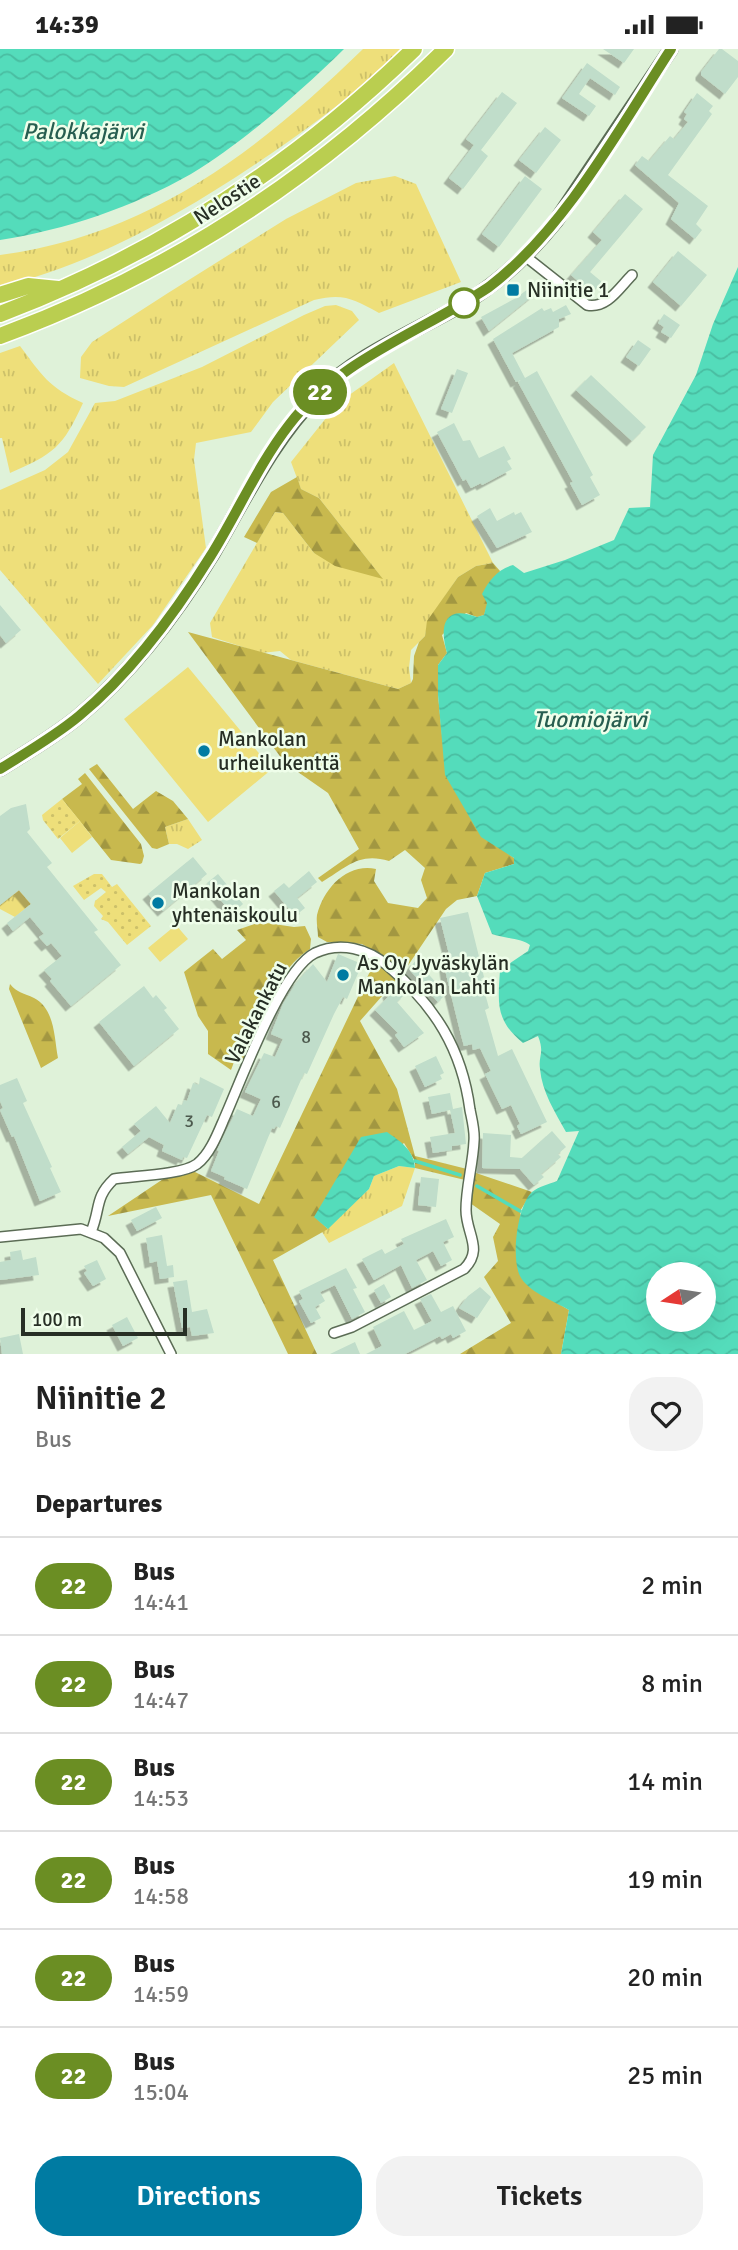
<!DOCTYPE html>
<html lang="en">
<head>
<meta charset="utf-8">
<style>
	body { margin:0; font-family:Signika,sans-serif; background:#f2f2f2; color:#222; height:100vh; display:flex; flex-direction:column; font-size:26px; white-space:nowrap }
	* { box-sizing:border-box; margin:0 }
	p { font-size:23px; color:#767676 }
	.icon { flex:none; width:38px; height:38px; fill:none; stroke:currentColor; stroke-width:2; stroke-linecap:round; stroke-linejoin:round }
	.map { position:relative; height:1305px; overflow:hidden }
	.side { display:flex; flex-direction:column; background:#fff; flex:1 }
	.side>* { flex:none }
	.badge { padding:0 14px; border-radius:23px; font-size:24px; line-height:46px }
	.needle { width:46px; rotate:258deg }
	.controls { position:absolute; left:646px; top:1213px; display:grid; gap:14px }
	.controls a { display:grid; place-items:center; width:70px; height:70px; border-radius:50%; background:#fff; box-shadow:0 7px 28px #0002; font-size:35px }
	.scale { position:absolute; left:21px; bottom:18px; width:166px; box-sizing:border-box; padding-left:7px; border:4px solid #272f25; border-top:0; font-size:19px; line-height:24px; white-space:nowrap; color:#272f25; -webkit-text-stroke:5px #effeea; paint-order:stroke }
	.map>.badge { position:absolute; translate:-50% -50%; box-shadow:0 0 0 4px #fff }
	h2 { padding:0 35px; font-size:26px; line-height:63px }
	.round { display:grid; place-items:center; flex:none; width:74px; height:74px; border-radius:28px; background:#f2f2f2 }
	.head { display:flex; align-items:center; justify-content:space-between; height:119px; padding:0 35px }
	h1 { font-size:33px; font-weight:600; line-height:52px }
	.action { display:flex; gap:14px; margin-top:auto; padding:14px 35px }
	.action a { flex:1; height:80px; border-radius:28px; background:#007ba2; color:#fff; font-size:28px; font-weight:600; line-height:80px; text-align:center }
	.action a+a { background:#f2f2f2; color:#222 }
	ul { padding:0; list-style:none }
	li { display:flex; align-items:center; gap:21px; height:98px; padding:0 35px; border-top:2px solid #e0e0e0 }
	li div { flex:1 }
	li b { display:block; font-size:26px }
	li em { font-style:normal }
	li .badge { min-width:77px; font-weight:700; text-align:center }
	.status { display:flex; justify-content:space-between; align-items:center; height:49px; padding:0 35px; background:#fff; direction:ltr }
	.status svg { height:19px; fill:currentColor }
	.map>svg:first-child { display:block }
</style>
</head>
<body>
<div class="status"><b>14:39</b><svg viewBox="0 0 49 12"><path d="M0 12V9h3v3zM5 12V6h3v6zM10 12V3h3v9zM15 12V0h3v12zM26 1h20v11H26zM47 4h2v5h-2z"/></svg></div>
<div class="map">
<svg width="738" height="1305" viewBox="0 0 738 1305">
	<defs>
		<pattern id="grass-tufts" width="24" height="20" patternUnits="userSpaceOnUse" patternTransform="scale(1.75)"><rect width="24" height="20" fill="#eedf7a"/><path d="M3 7l-1-3M5 7V3M7 7l1-3M15 17l-1-3M17 17v-4M19 17l1-3" fill="none" stroke="#ccc069"/></pattern>
		<pattern id="forest-firs" width="22" height="20" patternUnits="userSpaceOnUse" patternTransform="scale(1.75)"><rect width="22" height="20" fill="#c8b94e"/><path d="M5 1l3.5 6h-7zM16 11l3.5 6h-7z" fill="#a29741"/></pattern>
		<pattern id="park-dots" width="8" height="8" patternUnits="userSpaceOnUse" patternTransform="scale(1.75)"><rect width="8" height="8" fill="#eedf7a"/><path d="M2 2h.1M6 6h.1" fill="none" stroke="#ccc069" stroke-width="1.8" stroke-linecap="round"/></pattern>
		<pattern id="water-waves" width="16" height="10" patternUnits="userSpaceOnUse" patternTransform="scale(1.75)"><rect width="16" height="10" fill="#54dcbb"/><path d="M0 5q4-4 8 0t8 0" fill="none" stroke="#49bda1"/></pattern>
		<filter id="shadow"><feDropShadow dx="-5.5" dy="5.5" stdDeviation="0" flood-color="#0004"/></filter>
	</defs>
	<rect width="100%" height="100%" fill="#dff2d9"/>
	<!-- grass -->
	<path fill="url(#grass-tufts)" d="M363,0H400C362,40 317,73 272,104C189,161 98,214 0,238V206C150,186 258,102 363,0Z
		M395,127L416,135L461,233L379,264C353,250 344,244 314,251L124,338L109,337L80,329L81,308L92,293L168,244L286,170L356,134Z
		M336,256L352,262L359,271L273,353L251,383L196,394L194,411L206,499L153,576L98,635L0,521V441L45,421L68,403L95,354L115,352L202,318L304,266L325,257Z
		M20,297C42,326 48,338 83,354C63,398 54,405 10,424L2,389H0V304Z
		M394,314L493,514L476,517L458,528L428,572L425,587L411,601L409,619L411,634L398,640L291,611L280,602L261,604L212,588L210,574L275,463L283,464L314,504L382,529L319,449L301,440L291,413L338,354Z
		M188,770L202,791L188,800L177,795H169L165,778Z
		M19,841L31,855L15,868L0,860V856Z
		M399,1117L415,1119L402,1157L329,1194L322,1183L369,1140L374,1127Z"/>
	<!-- forest -->
	<path fill="url(#forest-firs)" d="M297,428L301,440L319,449L383,530L335,517L314,504L283,464L275,463L257,494L244,488L271,443Z
		M493,514L500,522L484,566L477,568L466,564L442,586L447,604L438,616V646L446,726L506,803L514,809V815L485,824L477,847L457,851L446,860L405,921L362,895L327,893L318,888C318,881 316,873 317,866C324,839 347,814 376,820L374,832L388,854L418,859L427,849L421,831L425,819L405,801L389,812C359,803 347,818 322,833L318,829L359,800L328,744L285,714L188,583L398,640L411,634L413,630L414,607L419,593L425,587L427,572L458,528L476,517Z
		M97,715L133,760L156,742L173,752L188,770L165,778L169,795L157,800L152,799L89,720Z
		M85,724L141,795L144,807L142,814L140,815L111,811L62,750L82,735L78,730Z
		M260,873L294,878L305,877L311,890L310,900C273,924 261,972 245,1012L236,1008L231,1021L208,1005V982L198,967L184,923L213,900L222,910L246,891L237,881Z
		M375,912L398,929L360,972L397,1040L415,1107L467,1120L465,1131L415,1119V1112L404,1094L315,1168L328,1180L273,1211L317,1305H288L211,1146L108,1167L187,1114L193,1122L259,1155Z
		M10,935C17,944 24,944 34,949C55,960 54,988 58,1009L41,1019L9,940Z
		M473,1123L532,1143L520,1162L530,1238L569,1261L561,1305H460L511,1274L484,1228L498,1212L493,1188L500,1175L470,1154Z"/>
	<!-- park -->
	<path fill="url(#park-dots)" d="M62,750L80,772L58,790L43,771L42,766Z
		M94,825H102L112,838L117,835L151,877L127,896L108,873L101,870L103,867L94,857L95,852L106,843L101,839L84,851L73,837Z"/>
	<!-- pitch -->
	<path fill="#eedf7a" d="M188,618L272,720L208,773L124,670Z
		M80,772L92,788L72,804L60,789Z
		M176,876L188,890L160,913L148,899Z"/>
	<!-- water -->
	<path fill="url(#water-waves)" fill-rule="evenodd" d="M0,0H344C300,43 244,93 191,125C133,158 65,181 0,191Z
		M738,218V1305H561L569,1261C554,1252 528,1243 520,1227C511,1210 517,1157 532,1143C538,1138 549,1135 557,1132L579,1082L566,1083C555,1063 542,1043 540,1020C538,1006 545,1005 538,987L523,994C495,971 498,954 500,921L528,902L530,896C523,890 503,889 492,885L477,847L485,824L514,815V809L481,788L445,726L438,646V616L447,604C439,577 444,555 477,568L484,566L487,554L482,545C489,531 498,520 513,516L524,524L565,511L614,491L629,459L650,458L653,406L696,326L713,275ZM658,1225H704V1270H658Z
		M387,1083C400,1092 414,1101 415,1119L399,1117L374,1127L369,1140L328,1180L314,1168L361,1088Z"/>
	<g fill="none" stroke-linecap="round" stroke-linejoin="round">
		<!-- stream -->
		<path stroke="#54dcbb" stroke-width="3.5" d="M415,1112L460,1126
			M477,1137L520,1162"/>
	</g>
	<!-- building -->
	<path fill="#c0ddca" filter="url(#shadow)" d="M603,0H634L624,14Z
		M719,0H722L738,12V28L725,45L701,26V23Z
		M587,14L620,38L615,46L590,29L579,45L596,57L589,67L562,49Z
		M502,43L517,54L481,101L488,107L463,140L449,129L474,96L466,90Z
		M697,44L713,57L709,62L712,65L668,126L708,157L696,175L702,181L695,190L671,170L679,154L635,116L642,107L649,112L670,87L674,90L688,73L684,70L687,65L684,63Z
		M545,78L561,91L536,124L519,111Z
		M525,127L542,140L499,198L482,185Z
		M625,145L643,160L590,223L602,233L592,244L571,226L602,191L593,183Z
		M678,202L707,226L681,257L653,233Z
		M536,234L541,240L489,282L481,268L516,249Z
		M566,256L571,265L559,270V278L512,304L525,329L537,322L593,426L590,428L600,446L582,456L570,434L573,433L518,333L521,331L516,333L493,290L542,259L544,262L551,259L553,263Z
		M664,265L680,276L671,289L661,283L664,278L658,274Z
		M638,291L651,300L639,317L626,308Z
		M457,320L468,324L452,364L441,360Z
		M591,326L646,378L632,392L576,341Z
		M454,374L463,392L470,391L479,409L504,397L511,410L507,412L512,420L482,436L481,434L471,439L466,430L463,432L437,383Z
		M490,459L497,472L514,463L515,466L521,463L532,483L497,499L477,467Z
		M0,556L21,581L6,594L0,586Z
		M26,755L30,780L27,783L52,814L47,818L98,881L94,883L121,916L71,957L50,932L52,930L44,921L62,907L51,894L47,897L39,888L44,885L30,868L13,882L7,874L31,855L19,841L0,856V767L11,759Z
		M193,808L207,825L163,862L148,845Z
		M309,822L317,833L297,849L305,859L295,867L274,842L284,834L289,839Z
		M218,825L243,855L232,865L207,834Z
		M468,863L484,928L481,930L489,959L485,961L498,1007L512,1000L547,1073L521,1085L517,1077L520,1075L511,1056L502,1060L485,1025L491,1022L480,999L473,1001L472,995L464,997L461,986L446,925L444,911L450,909L440,869Z
		M338,905L362,915L347,950L343,948L334,965L307,1025L304,1024L280,1079L276,1077L274,1080L272,1079L247,1140L224,1130L225,1128L211,1122L219,1102L217,1101L237,1060L253,1067L261,1050L245,1043L264,1004L275,1008L283,990L271,985L283,955L296,934L313,915L327,933Z
		M416,911L446,945L438,953L409,920Z
		M144,937L153,949L156,946L167,959L164,961L179,980L134,1017L99,973Z
		M398,937L406,944L397,953L424,984L404,998L395,986L398,984L375,961L389,947L388,943Z
		M436,1007L444,1024L440,1026L442,1030L425,1038L415,1017Z
		M200,1028L224,1040L212,1068L207,1066L187,1109L183,1108L182,1111L162,1102L164,1096L149,1088L128,1105L122,1098L141,1082L134,1075L156,1057L170,1074L178,1055L182,1056L184,1051L187,1052L193,1034L199,1036Z
		M17,1029L27,1052L23,1054L52,1118L50,1119L61,1143L40,1152L14,1087L12,1088L0,1061L3,1059L0,1052V1036Z
		M450,1044L453,1060L462,1058L466,1095L452,1097V1101L433,1104L430,1088L455,1084L450,1061L432,1065L428,1048Z
		M552,1082L566,1098L558,1105L561,1108L541,1125L544,1128L534,1136L520,1120L482,1119L483,1084L511,1086L510,1108L522,1109Z
		M421,1128L439,1130L436,1158L418,1156Z
		M156,1158L162,1169L137,1182L131,1171Z
		M446,1170L454,1188L443,1193L452,1211L441,1217L433,1202L416,1211L427,1231L412,1239L401,1216L374,1231L362,1210L382,1200L385,1205L404,1195L401,1190Z
		M162,1186L167,1217L173,1216L174,1228L160,1230L157,1212L150,1214L146,1189Z
		M21,1201L23,1211L36,1208L39,1226L0,1231V1213L11,1211L10,1203Z
		M97,1211L106,1230L93,1237L84,1224L87,1222L84,1217Z
		M346,1219L357,1239L353,1240L365,1263L352,1270L335,1236L320,1243L325,1252L315,1258L321,1269L311,1274L299,1252L303,1250L299,1242Z
		M187,1231L192,1263L207,1260L214,1284L192,1287L190,1278L182,1279L173,1233Z
		M384,1235L391,1248L381,1254L374,1241Z
		M480,1238L491,1248L477,1269L459,1259L468,1247Z
		M431,1245L441,1263L453,1257L466,1282L453,1289L451,1285L442,1290L440,1287L405,1305H366L382,1297L373,1278L404,1262L414,1281L432,1272L420,1250Z
		M127,1268L138,1289L123,1297L112,1276Z
		M19,1285L23,1305H2L0,1289Z
		M355,1293L360,1305H330Z"/>
	<g fill="none" stroke-linecap="round" stroke-linejoin="round">
		<defs>
			<path id="minor" d="M525,207L587,256C607,260 619,239 632,226
				M91,1183C101,1159 94,1149 114,1130C133,1127 182,1126 197,1115C210,1105 218,1084 224,1070C241,1032 281,921 315,904C341,892 368,900 388,917C435,957 462,1000 470,1061C472,1071 475,1082 474,1092C473,1115 466,1138 466,1161C466,1185 484,1200 464,1220L352,1278L334,1284
				M0,1188L81,1180L104,1189L120,1204L171,1305"/>
			<path id="secondary" d="M0,720C27,703 55,687 79,667C133,622 177,563 213,504C245,449 273,390 318,345C359,304 417,282 466,253C502,232 530,204 556,172L671,0"/>
			<path id="trunk" d="M0,246L28,237L58,240
				M0,265C156,206 295,116 414,0
				M0,287C169,225 318,127 446,0"/>
		</defs>
		<!-- minor casing -->
		<use href="#minor" stroke="#5b6c55" stroke-width="12"/>
		<!-- secondary casing -->
		<use href="#secondary" stroke="#5b6c55" stroke-width="16"/>
		<!-- trunk casing -->
		<use href="#trunk" stroke="#fff" stroke-width="19"/>
		<!-- minor -->
		<use href="#minor" stroke="#fff" stroke-width="9"/>
		<!-- secondary -->
		<use href="#secondary" stroke="#fff" stroke-width="12"/>
		<!-- trunk -->
		<use href="#trunk" stroke="#bace50" stroke-width="16"/>
	</g>
	<g fill="none" stroke-linecap="round" stroke-linejoin="round">
		<defs>
			<path id="line" d="M0,720C27,703 55,687 79,667C132,623 174,566 210,508C237,465 258,416 289,376C339,310 422,283 489,238C565,180 619,80 671,0"/>
		</defs>
		<!-- line casing -->
		<use href="#line" stroke="#fff" stroke-width="16"/>
		<!-- line -->
		<use href="#line" stroke="#6b8e23" stroke-width="10"/>
	</g>
	<!-- markers -->
	<g fill="#007ba2" stroke="#effeea" stroke-width="2.5">
		<rect x="506" y="234" width="14" height="14" rx="3.5"/>
		<circle cx="204" cy="702" r="7"/>
		<circle cx="158" cy="854" r="7"/>
		<circle cx="343" cy="926" r="7"/>
	</g>
	<circle fill="#fff" stroke="#6b8e23" stroke-width="3.5" cx="464" cy="254" r="14"/>
	<g text-anchor="middle" dominant-baseline="central" stroke-width="5" stroke-linejoin="round" paint-order="stroke">
		<!-- number labels -->
		<g font-size="18" fill="#4d5a4e">
			<text x="306" y="988">8</text>
			<text x="276" y="1053">6</text>
			<text x="189" y="1072">3</text>
		</g>
		<!-- street labels -->
		<g font-size="21" fill="#272f25" stroke="#effeea">
			<text transform="translate(227 150) rotate(-33)">Nelostie</text>
			<text transform="translate(256 964) rotate(-63)">Valakankatu</text>
		</g>
		<!-- poi labels -->
		<g font-size="21" fill="#272f25" stroke="#effeea" text-anchor="start">
			<text x="527" y="241">Niinitie 1</text>
			<text x="218" y="690">Mankolan<tspan x="218" dy="24">urheilukenttä</tspan></text>
			<text x="172" y="842">Mankolan<tspan x="172" dy="24">yhtenäiskoulu</tspan></text>
			<text x="357" y="914">As Oy Jyväskylän<tspan x="357" dy="24">Mankolan Lahti</tspan></text>
		</g>
		<!-- water labels -->
		<g font-size="23" font-style="italic" fill="#275e50" stroke="#effeea">
			<text x="83" y="82">Palokkajärvi</text>
			<text x="590" y="670">Tuomiojärvi</text>
		</g>
	</g>
</svg>
<div class="controls">
<a><svg class="needle" viewBox="-14 -14 28 28"><path d="M0-13l5 13h-10z" fill="#e53935"/><path d="M0 13l5-13h-10z" fill="#767676"/></svg></a>
</div>
<div class="scale">100 m</div>
<b class="badge" style="left:320px;top:343px;background:#6b8e23;color:#fff">22</b>
</div>
<section class="side">
<div class="head"><div><h1>Niinitie 2</h1><p>Bus</p></div><a class="round"><svg class="icon" aria-label="heart" viewBox="0 0 24 24"><path d="M12 20l-8-8c-3-5 5-10 8-4 3-6 11-1 8 4z"/></svg></a></div>
<h2>Departures</h2>
<ul>
<li><span class="badge" style="background:#6b8e23;color:#fff">22</span><div><b>Bus</b><p>14:41</p></div><em>2 min</em></li>
<li><span class="badge" style="background:#6b8e23;color:#fff">22</span><div><b>Bus</b><p>14:47</p></div><em>8 min</em></li>
<li><span class="badge" style="background:#6b8e23;color:#fff">22</span><div><b>Bus</b><p>14:53</p></div><em>14 min</em></li>
<li><span class="badge" style="background:#6b8e23;color:#fff">22</span><div><b>Bus</b><p>14:58</p></div><em>19 min</em></li>
<li><span class="badge" style="background:#6b8e23;color:#fff">22</span><div><b>Bus</b><p>14:59</p></div><em>20 min</em></li>
<li><span class="badge" style="background:#6b8e23;color:#fff">22</span><div><b>Bus</b><p>15:04</p></div><em>25 min</em></li>
</ul>
<div class="action"><a>Directions</a><a>Tickets</a></div>
</section>
</body>
</html>
